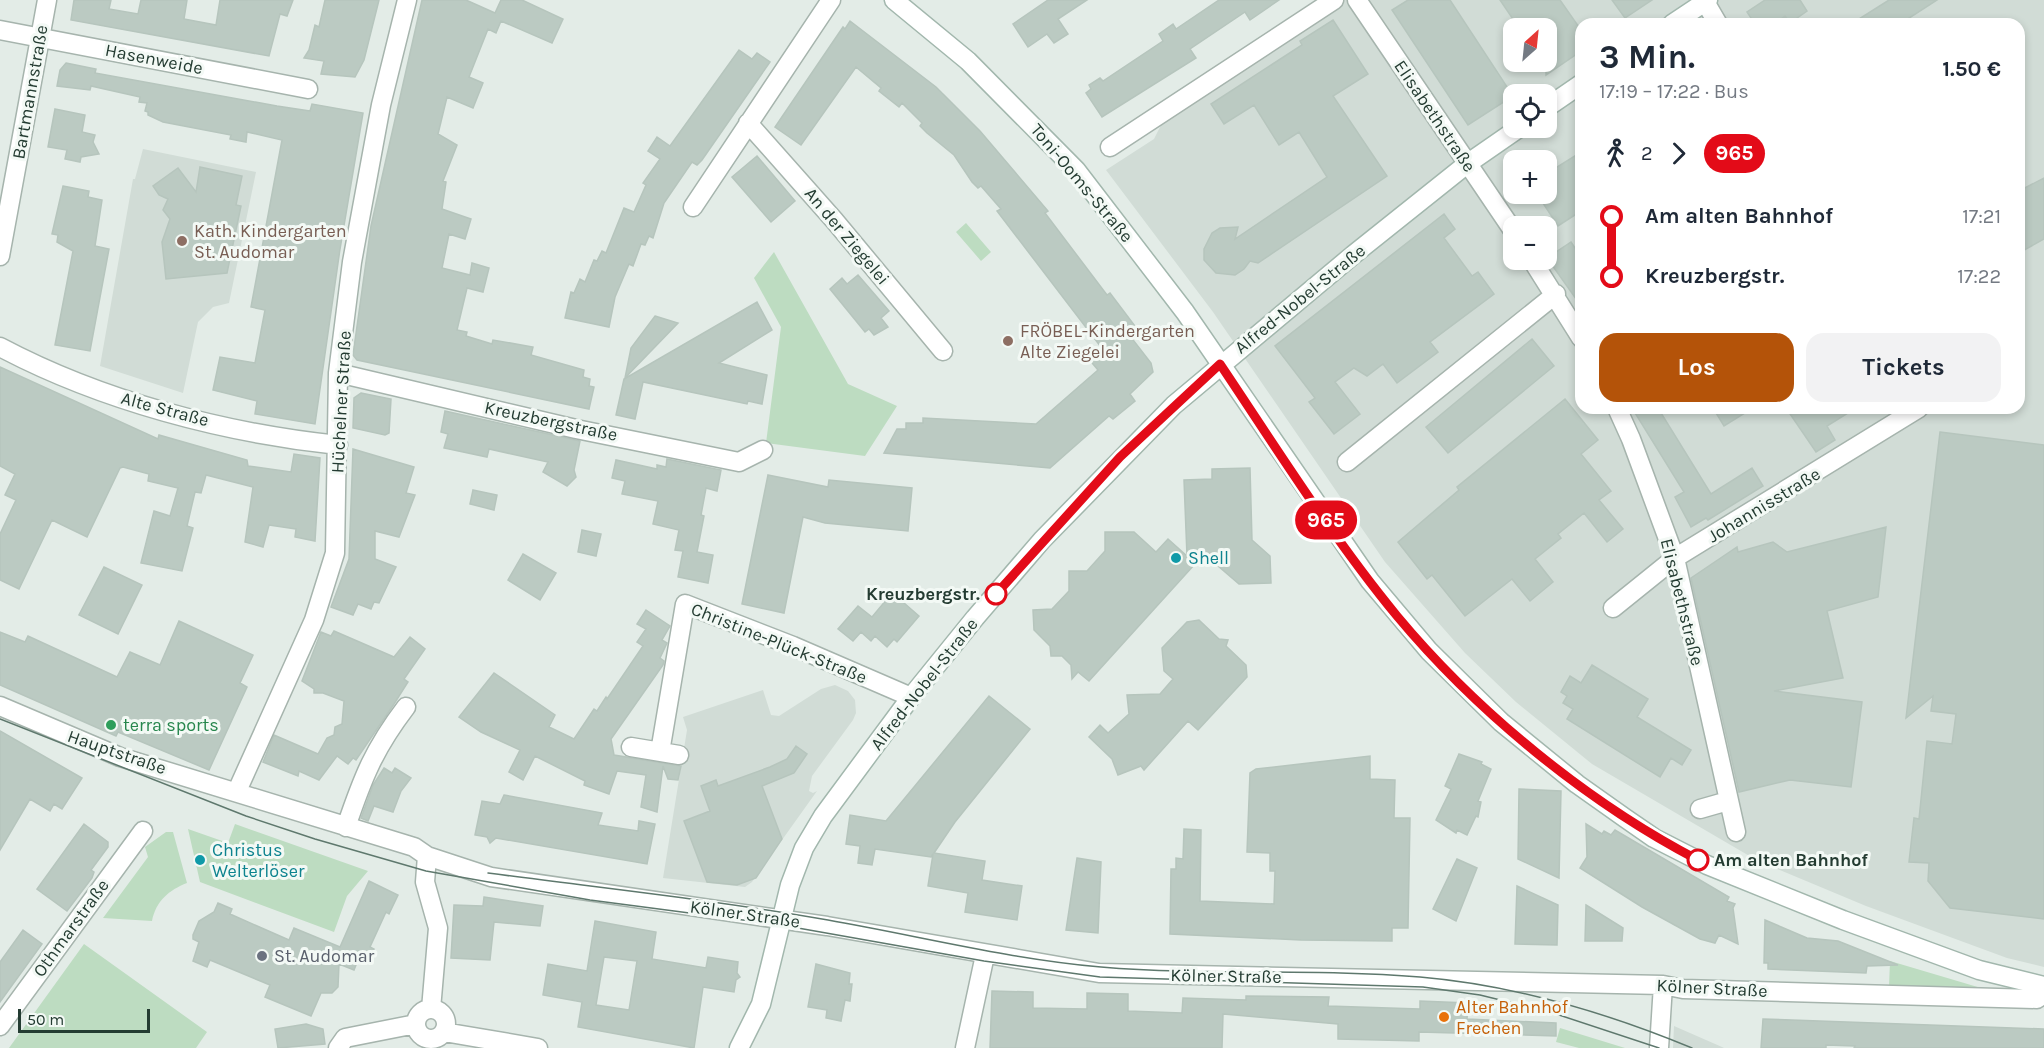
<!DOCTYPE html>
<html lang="de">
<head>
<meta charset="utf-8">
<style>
	body { margin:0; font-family:Karla,sans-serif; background:#f2f2f3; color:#1f2937; height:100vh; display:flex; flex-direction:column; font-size:22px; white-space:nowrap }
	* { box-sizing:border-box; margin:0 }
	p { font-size:20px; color:#747a83 }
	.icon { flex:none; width:33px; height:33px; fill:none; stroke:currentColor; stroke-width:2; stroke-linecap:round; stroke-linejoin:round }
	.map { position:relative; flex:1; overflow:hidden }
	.details { position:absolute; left:1575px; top:18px; width:450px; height:396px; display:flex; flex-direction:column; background:#fff; border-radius:18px; box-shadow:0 3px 9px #0003 }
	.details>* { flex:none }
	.badge { padding:0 12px; border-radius:20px; font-size:21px; line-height:39px }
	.needle { width:39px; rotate:27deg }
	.controls { position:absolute; left:1503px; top:18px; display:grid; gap:12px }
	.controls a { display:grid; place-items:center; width:54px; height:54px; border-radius:12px; background:#fff; box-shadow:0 3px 9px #0003; font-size:30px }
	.scale { position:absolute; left:18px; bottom:15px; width:132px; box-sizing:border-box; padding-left:6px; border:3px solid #243c32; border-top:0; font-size:16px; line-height:21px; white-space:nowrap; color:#243c32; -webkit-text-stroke:4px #f3f9f5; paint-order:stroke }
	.map>.badge { position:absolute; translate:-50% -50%; box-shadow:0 0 0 3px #fff }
	.legs { display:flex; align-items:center; gap:9px; height:66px; padding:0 24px; font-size:20px }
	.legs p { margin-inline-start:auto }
	.overview { display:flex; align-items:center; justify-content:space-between; height:102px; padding:0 24px }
	h1 { font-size:33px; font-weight:700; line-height:45px }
	.button { display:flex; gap:12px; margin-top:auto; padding:12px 24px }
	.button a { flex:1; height:69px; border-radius:18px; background:#b45309; color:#fff; font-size:24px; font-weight:700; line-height:69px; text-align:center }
	.button a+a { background:#f2f2f3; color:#1f2937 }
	ul { padding:0 24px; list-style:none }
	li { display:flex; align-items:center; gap:21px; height:60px; font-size:22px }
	li i { display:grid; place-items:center; width:9px; height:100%; margin:0 8px; background:currentColor }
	li i::after { content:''; width:15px; height:15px; margin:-8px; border:4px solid; border-radius:50%; background:#fff }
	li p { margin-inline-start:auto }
	li:first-child i { background:linear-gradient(#0000 50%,currentColor 0) }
	li:last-child i { background:linear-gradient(currentColor 50%,#0000 0) }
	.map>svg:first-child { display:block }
</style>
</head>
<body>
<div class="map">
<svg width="2044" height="1048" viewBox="0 0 2044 1048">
	<rect width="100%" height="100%" fill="#e3ece7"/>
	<!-- built -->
	<path fill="#d1dcd6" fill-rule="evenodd" d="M1341,0H2044V967L2007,958L1866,906L1758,861L1592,764L1516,702L1465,653L1385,562L1213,312L1106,170L1154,139L1163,121ZM1581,24H2019V408H1581ZM1514,28H1546V62H1514ZM1514,94H1546V128H1514ZM1514,160H1546V194H1514ZM1514,226H1546V260H1514Z
		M143,149L256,172L229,303L213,307L198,322L183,393L100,366L133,179H135Z
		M835,685L848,691L855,700L856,713L853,720L812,776L809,791L813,793L817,791L752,882L745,887L663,878L687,730L683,717L763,690L771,715L779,716L821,689Z
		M1674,1026L1722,1047L1724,1048H1673Z"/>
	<!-- green -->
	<path fill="#bddcc1" d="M966,223L991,252L981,261L956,232Z
		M774,252L848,384L897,406L865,456L766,443L781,327L754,278Z
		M235,824L368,871L347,896L334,932L200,882L188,829L228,843Z
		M166,832H173L187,883C169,890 156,901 152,921L103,918L148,857L145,847Z
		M84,944L207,1032L196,1048H9Z
		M1890,961L1981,988V989L1889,987Z
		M1560,1028L1625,1048H1579L1556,1042Z"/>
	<!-- building -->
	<path fill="#bbcac2" stroke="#b6c5bd" stroke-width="1.5" fill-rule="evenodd" d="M74,0H111L109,9L138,14L141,0H187L184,19L216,25L220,0H293L287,16L280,14L269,56L71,20Z
		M325,0H379L364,60L355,77L321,74L324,61L304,58L309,50L315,25L319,27Z
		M422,0H466L495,13L501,0H522L563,19L552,43L501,21L496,33L488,29L469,77L483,83L473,108L447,97L438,134L457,145L443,181L446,182L442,209L471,219L465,239L449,234L442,268L470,275L472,263L489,268L483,292L467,288L457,330L467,332L466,336L492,344L493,340L533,347L531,355L584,370L583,377L590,379L589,386L594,387L589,409L357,360L353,355L371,226Z
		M1048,0H1087L1058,19L1068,34L1054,43L1047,34L1028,47L1013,24Z
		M1219,0H1279L1250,20L1245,12L1190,49L1196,58L1102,117L1086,93L1091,89L1089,85L1100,78L1103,81L1163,41L1159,34L1173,24L1176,29Z
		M1408,0H1450L1513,96L1468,125L1392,10Z
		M1500,0H1560L1581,30V51L1546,75V28H1519Z
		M1612,0H1652L1625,18Z
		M1765,0H1800L1807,11L1790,23L1785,16L1774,24H1755L1747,12Z
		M1889,0H1937L1900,24H1851Z
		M1333,20L1368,74L1333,96L1387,176L1258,263L1250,261L1244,269L1235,275L1216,273L1204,260V249L1212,233L1220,228L1238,227L1235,239L1327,177L1299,132L1279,145L1254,105L1224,124L1211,104L1302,45L1300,41Z
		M850,21L936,87L980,131L1048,211L1045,213L1107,295L1110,293L1138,330L1130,336L1151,363L1153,372L1130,394L1135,401L1113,419L1109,416L1050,468L884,453L897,429H906V423H923V418L1036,424L1098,370L1087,357L1101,347L997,211L1001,209L981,186L978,188L972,182L954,155L927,133L920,126L922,123L902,103L899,107L879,91L881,88L856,67L801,145L775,127L843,27L845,29Z
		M739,50L752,59L757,53L770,62L702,160L697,165L692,162L664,203L653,238L649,236L645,245L641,244L633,266L629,264L615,297L609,327L565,318L571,292L574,293L580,279L585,282L594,260L597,261L602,251L606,253L624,208L634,212L646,185L643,183L660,159L648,151L657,137L670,146Z
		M66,63L96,69L95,73L277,106L310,111L312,104L363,113L340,249L315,424L255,414L257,401L213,390L220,357L255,363L265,310L251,307L282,140L247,132L246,142L230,139L231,135L163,122L148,115V112L145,111L147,103L139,102L140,97L91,86L90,90L57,86L60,70Z
		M55,109L85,115L82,132L95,135L93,142L99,154L81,157L80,162L65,159L67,150L48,147Z
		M1581,152V211L1558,226L1537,194H1546V174Z
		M757,156L795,201L771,222L732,177Z
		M200,167L242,176L236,205L241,206L227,273L166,279L162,242L170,219L163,210L168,199L159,195L153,186L178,168L196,192Z
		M2044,178V239L2019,253V191Z
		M63,186L89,191L88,197L102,200L95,246L109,249L90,351L55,345L73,251L57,242L58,235L52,234Z
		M1444,214L1455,229L1444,238L1472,276L1478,272L1494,294L1430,342L1438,352L1397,383L1383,364L1367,376L1354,368L1335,382L1360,414L1334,434L1309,402L1315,398L1275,346Z
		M1571,242L1581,257V306L1547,258Z
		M858,275L889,311L881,318L888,327L874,335L869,329L865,332L830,289L842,278L847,284Z
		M757,302L772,330L719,363L767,375L762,404L748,401L747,404L643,382L635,419L616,415L624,379Z
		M655,316L678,323L625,378L631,348Z
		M1532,339L1554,366L1448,453L1426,427Z
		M0,367L158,439L159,435L247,460L248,466L291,472L294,454L320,458L315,541L295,537L296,529L269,525L263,547L245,542L253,487L206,475L201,493L195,492L187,526L193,528L182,571L141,563L154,511L170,516L178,488L148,481L149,474L123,467L120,468L87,537L52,520L19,589L0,580V534L16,500L5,495L15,474L0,466Z
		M361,393L391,399L389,433L385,435L353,428L354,398Z
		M1565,399L1598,440L1581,454L1611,491L1599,500L1623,529L1607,542L1584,513L1558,534L1561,538L1535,559L1553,582L1530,601L1512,579L1465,616L1432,575L1427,579L1398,542L1459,490L1457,487Z
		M1632,408H1658L1711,494L1752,468L1763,486L1708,520L1706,518L1691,527L1675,497L1684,492Z
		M1713,408H1753L1724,426Z
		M1786,408H1856L1827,426L1835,440L1816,452Z
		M445,411L580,441L574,470L576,477L567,486L543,472L548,462L489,449L487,457L444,448L448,434L441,432Z
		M1940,432L2044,445V919L1950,908L1928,881L1929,863L1909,862L1914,818L1919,819L1927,741L1952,744L1956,714L1931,711L1933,696L1906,718Z
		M353,449L414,467L406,493L415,495L399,537L375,531V559L396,567L379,603L374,602L371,609L358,604L353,615L331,607L349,559Z
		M667,459L721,470L717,491L706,488L701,515L704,516L697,552L713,555L708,583L678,577L683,551L675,550L679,530L653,524L658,501L622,494L625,481L612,478L616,460L657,469V465L666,467Z
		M1250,468L1252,540L1270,556L1271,583L1239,584L1204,554L1089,681L1078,672L1072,679L1071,665L1062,656H1051L1050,646L1034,630L1033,610L1052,609L1069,591V571H1087L1105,551V532H1134L1156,552L1168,539L1187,556L1184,480L1212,479V469Z
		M768,475L828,487L829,480L912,488L908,531L825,523L803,517L784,613L742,604Z
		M473,490L497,495L494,510L470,504Z
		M1886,527L1878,597L1827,611L1843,678L1774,691L1862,702L1851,787L1790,780L1739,792L1691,578L1737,547L1738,552L1773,542L1787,552Z
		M582,530L601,534L596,556L578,552Z
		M523,554L556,573L540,600L508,580Z
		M104,567L142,585L118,634L79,615Z
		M896,596L919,616L897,642L894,639L887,647L875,636L871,641L861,632L853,641L838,629L858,606L872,617L887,599L891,602Z
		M646,610L670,626L662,640L667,643L660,658L664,661L663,665L611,739L614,755L681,766L678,780L668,779L663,766L657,812L641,807L646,775L617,771L609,794L584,785L585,781L535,756L523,780L509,772L520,750L481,732L459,717L494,673L555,715L549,727L574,739L594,709L597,711L606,697L607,699L643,646L637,642L646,629L637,624Z
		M1199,620L1219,639L1228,640L1226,646L1246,665L1247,677L1198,730L1188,721L1144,770L1141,766L1118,775L1112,759L1089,737L1100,725L1108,733L1129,714L1127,695L1160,694L1173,679L1164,671L1162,648L1187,622Z
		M179,621L253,655L240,683L247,687L209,770L118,732L116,736L0,685V632L25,642L28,636L117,677L130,652L160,665Z
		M334,631L394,657L410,637L425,649L404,679L408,682L394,704L356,760L353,758L348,764L337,756L319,780L299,771L298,776L263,762L274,735L318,754L327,738L334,735L335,727L342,724L344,701L323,693H314V689L302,681L321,632L331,636Z
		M1592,665L1648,699L1637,717L1691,750L1682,765L1671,758L1660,777L1567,719L1573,709L1563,703L1567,696L1561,692L1570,676L1581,683Z
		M989,696L1030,729L955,822L934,853L985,861L982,880L1022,886L1017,920L965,912L968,893L928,886L933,854L931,857L875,849L872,865L858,863L860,846L846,844L850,815L886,821Z
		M0,731L82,778L62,809L54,804L50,811L30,799L0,850Z
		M796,746L807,754L794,773L762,786L782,839L756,878L737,885L707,882L684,821L710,811L701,786L716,780L718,786L770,767L787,759Z
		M1459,754L1482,762L1481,764L1491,769L1478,801L1481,802L1478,817L1476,816L1467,835L1457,830L1456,833L1436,820L1451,789L1445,786Z
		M1370,756V779L1395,780L1394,818H1410L1408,928H1392V941L1301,940L1170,934L1171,869H1176V858L1183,859L1184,829L1201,830L1200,901L1274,904L1275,871H1270V853L1247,852L1250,773L1256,769Z
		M384,768L392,773L395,768L411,778L401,791L393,812L374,806L368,821L361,818L373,785Z
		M1519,789L1561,791L1559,878L1518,859Z
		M504,795L602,813L598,825L638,831L639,821L655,824L647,864L496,838L490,843L487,837L475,835L482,801L500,804Z
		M84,824L108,842V847L91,870L94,872L92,878L67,911L37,889Z
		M1586,824L1602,834L1604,831L1611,835L1615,830L1729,897L1727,901L1735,904L1733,908L1738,944L1719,935L1715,943L1700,939L1642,907L1580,868L1587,857Z
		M1077,858L1101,862L1098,933L1066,930Z
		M1457,859L1477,868L1456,921L1433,909Z
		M369,881L398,895L389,914L386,912L370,947L374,949L368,964L358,960L354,970L339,964L338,987L332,993H321L311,1016L265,997L270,985L210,960L207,967L193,961L199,942L193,939V935L199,921L214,912L218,903L232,909L230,914L289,940L294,928L340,947Z
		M1517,886L1558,905L1557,945L1515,944Z
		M484,897L543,906L540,926L494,922L490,960L451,958L454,905L483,906Z
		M1586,905L1623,928L1622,941H1585Z
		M1765,920L1807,938L1838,941L1898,965L1867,966L1866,973L1768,969V963H1764Z
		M595,921L656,932L652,959L706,968L708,957L738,962L737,973L740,977L736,980L734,992L703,987L694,1048L578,1027L582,1002L543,995L548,964L587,971ZM604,957L637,961L629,1010L596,1005Z
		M23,930L42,944L0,1002V962Z
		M816,964L850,973L849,984H852L850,1001L845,1000L841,1021L826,1018L827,1010L808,1007Z
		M992,991L1033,992V1008L1087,1009V993L1128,994V1011L1182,1013L1183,998L1246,1000V996L1329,997L1328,1006L1420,1009V1001L1468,1003L1467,1019L1556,1023V1036L1419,1032V1041L1338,1039V1024L1223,1014L1222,1048H990Z
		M1763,1019L2044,1029V1048H1854L1855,1046L1826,1045V1048H1761Z
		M306,1024L323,1029L325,1044L278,1048L275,1029Z"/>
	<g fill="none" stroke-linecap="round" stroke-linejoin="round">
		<defs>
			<path id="street" d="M1357,0L1514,232
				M1704,0L1718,24
				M0,30L308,89
				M748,123L834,220L943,351
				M1110,147L1334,0
				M693,207L831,0
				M0,256L47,0
				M1532,260L1581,338
				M0,347C102,401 224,433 338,445
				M338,373L576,429L739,462L763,450
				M1617,408L1631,439L1675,558L1736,832
				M1347,462L1556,294
				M1613,608L1675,558L1919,408
				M0,706L120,757L414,847L427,856L491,877L827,926L1099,973L1663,985L1683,989L2037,999
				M631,747L679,755
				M660,752L685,604L793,646L911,697
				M237,791L314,620L335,553L338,373L352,262L381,105L407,0
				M1700,809L1728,801
				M346,827C363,777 374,749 406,707
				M427,856L425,882L438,928L431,1009
				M416 1024a15 15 0 1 1 30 0a15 15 0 1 1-30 0Z
				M0,1026L143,831
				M444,1032L538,1048
				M338,1048L345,1038L416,1024
				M965,1048L985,955
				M1659,1048L1663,985"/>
			<path id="secondary" d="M894,0L968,61L1076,170L1185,312L1370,581L1429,651L1501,722L1577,784L1625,818L1654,838L1707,865L1843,920L1979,970L2044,986
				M1672,24L1708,0
				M1546,108L1581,84
				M739,1048L761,1004L790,885L804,848L823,816L911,697L975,618L1042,540L1174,405L1353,255L1467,164L1519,128"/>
		</defs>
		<!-- street casing -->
		<use href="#street" stroke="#a6b4ad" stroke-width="21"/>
		<!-- secondary casing -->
		<use href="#secondary" stroke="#a2b7ad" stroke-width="21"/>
		<!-- street -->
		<use href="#street" stroke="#fff" stroke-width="18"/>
		<!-- secondary -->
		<use href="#secondary" stroke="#fff" stroke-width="18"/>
		<!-- tram -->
		<path stroke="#5e786d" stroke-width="1.5" d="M0,719L246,816L315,839L426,871L590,900L781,925L984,961L1100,977L1423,987L1480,995L1550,1012L1659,1048
			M488,873C601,888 715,900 828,920C919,936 1009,959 1101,967C1207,976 1314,968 1420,977C1514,985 1605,1012 1692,1048"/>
	</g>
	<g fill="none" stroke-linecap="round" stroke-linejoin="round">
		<defs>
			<path id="line-1" d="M996,594L1120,457L1220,364C1277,449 1332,537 1397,616C1477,712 1587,802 1698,860"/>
		</defs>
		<!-- line-1 casing -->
		<use href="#line-1" stroke="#fff" stroke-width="14"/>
		<!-- line-1 -->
		<use href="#line-1" stroke="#e30b18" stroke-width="9"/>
	</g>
	<!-- markers -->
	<g fill="#8d6e63" stroke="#f3f9f5" stroke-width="2">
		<circle cx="182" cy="241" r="6"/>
		<circle cx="1008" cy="341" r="6"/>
	</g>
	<g fill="#0f9aa8" stroke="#f3f9f5" stroke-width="2">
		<circle cx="1176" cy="558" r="6"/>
		<circle cx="200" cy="860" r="6"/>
	</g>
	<g fill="#fff" stroke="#e30b18" stroke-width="3">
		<circle cx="996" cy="594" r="10"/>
		<circle cx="1698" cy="860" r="10"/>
	</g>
	<circle fill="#2e9e5b" stroke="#f3f9f5" stroke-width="2" cx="111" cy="725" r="6"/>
	<circle fill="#6b7280" stroke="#f3f9f5" stroke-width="2" cx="262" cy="956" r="6"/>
	<circle fill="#e8710a" stroke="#f3f9f5" stroke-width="2" cx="1444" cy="1017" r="6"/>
	<g text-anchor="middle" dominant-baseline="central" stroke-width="6" stroke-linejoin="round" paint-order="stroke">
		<!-- street labels -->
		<g font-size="18" fill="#243c32" stroke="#f3f9f5">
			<text transform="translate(154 59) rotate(11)">Hasenweide</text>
			<text transform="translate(30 92) rotate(-80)">Bartmannstraße</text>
			<text transform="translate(1435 116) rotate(56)">Elisabethstraße</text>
			<text transform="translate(1082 183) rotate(50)">Toni-Ooms-Straße</text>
			<text transform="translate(847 236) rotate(50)">An der Ziegelei</text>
			<text transform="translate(1300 299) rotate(-39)">Alfred-Nobel-Straße</text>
			<text transform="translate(341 402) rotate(-87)">Hüchelner Straße</text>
			<text transform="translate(165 409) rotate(15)">Alte Straße</text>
			<text transform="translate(551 421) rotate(12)">Kreuzbergstraße</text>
			<text transform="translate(1764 505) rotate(-31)">Johannisstraße</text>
			<text transform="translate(1682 602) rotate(76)">Elisabethstraße</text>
			<text transform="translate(779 643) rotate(22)">Christine-Plück-Straße</text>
			<text transform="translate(924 684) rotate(-52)">Alfred-Nobel-Straße</text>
			<text transform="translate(117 752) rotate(19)">Hauptstraße</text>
			<text transform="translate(745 914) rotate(8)">Kölner Straße</text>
			<text transform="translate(71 928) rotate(-54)">Othmarstraße</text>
			<text transform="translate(1226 976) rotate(1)">Kölner Straße</text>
			<text transform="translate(1712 988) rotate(3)">Kölner Straße</text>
		</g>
		<!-- education labels -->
		<g font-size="18" fill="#785e54" stroke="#f3f9f5" text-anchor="start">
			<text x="194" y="231">Kath. Kindergarten<tspan x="194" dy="21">St. Audomar</tspan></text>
			<text x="1020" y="331">FRÖBEL-Kindergarten<tspan x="1020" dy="21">Alte Ziegelei</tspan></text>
		</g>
		<!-- culture labels -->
		<g font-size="18" fill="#0d838f" stroke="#f3f9f5" text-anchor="start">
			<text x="1188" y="558">Shell</text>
			<text x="212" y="850">Christus<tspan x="212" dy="21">Welterlöser</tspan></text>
		</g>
		<!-- stop labels -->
		<g font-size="18" font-weight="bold" fill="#243c32" stroke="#f3f9f5" text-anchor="end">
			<text x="980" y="594">Kreuzbergstr.</text>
			<text x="1714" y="860" text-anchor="start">Am alten Bahnhof</text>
		</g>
		<!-- leisure labels -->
		<g font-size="18" fill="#27864d" stroke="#f3f9f5" text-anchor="start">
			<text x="123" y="725">terra sports</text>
		</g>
		<!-- worship labels -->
		<g font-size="18" fill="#5b616d" stroke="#f3f9f5" text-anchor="start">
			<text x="274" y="956">St. Audomar</text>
		</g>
		<!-- food labels -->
		<g font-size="18" fill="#c56008" stroke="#f3f9f5" text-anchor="start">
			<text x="1456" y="1007">Alter Bahnhof<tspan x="1456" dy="21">Frechen</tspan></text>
		</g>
	</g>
</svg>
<div class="controls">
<a><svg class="needle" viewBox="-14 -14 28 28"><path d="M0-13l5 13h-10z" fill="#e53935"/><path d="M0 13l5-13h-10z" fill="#747a83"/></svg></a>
<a><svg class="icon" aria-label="locate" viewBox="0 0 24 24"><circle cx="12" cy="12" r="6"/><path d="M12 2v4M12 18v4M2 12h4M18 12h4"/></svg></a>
<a>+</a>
<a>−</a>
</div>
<div class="scale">50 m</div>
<b class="badge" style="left:1326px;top:520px;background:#e30b18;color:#fff">965</b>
<section class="details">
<div class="overview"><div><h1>3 Min.</h1><p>17:19 – 17:22 · Bus</p></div><b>1.50 €</b></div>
<div class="legs"><svg class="icon" aria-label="walk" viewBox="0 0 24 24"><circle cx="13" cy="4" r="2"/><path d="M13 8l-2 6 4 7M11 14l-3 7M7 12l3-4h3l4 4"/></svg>2<svg class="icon" aria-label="forward" viewBox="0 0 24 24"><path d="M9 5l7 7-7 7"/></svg><b class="badge" style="background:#e30b18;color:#fff">965</b></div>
<ul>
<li><i style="color:#e30b18"></i><b>Am alten Bahnhof</b><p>17:21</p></li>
<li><i style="color:#e30b18"></i><b>Kreuzbergstr.</b><p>17:22</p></li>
</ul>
<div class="button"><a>Los</a><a>Tickets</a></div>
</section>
</div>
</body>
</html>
